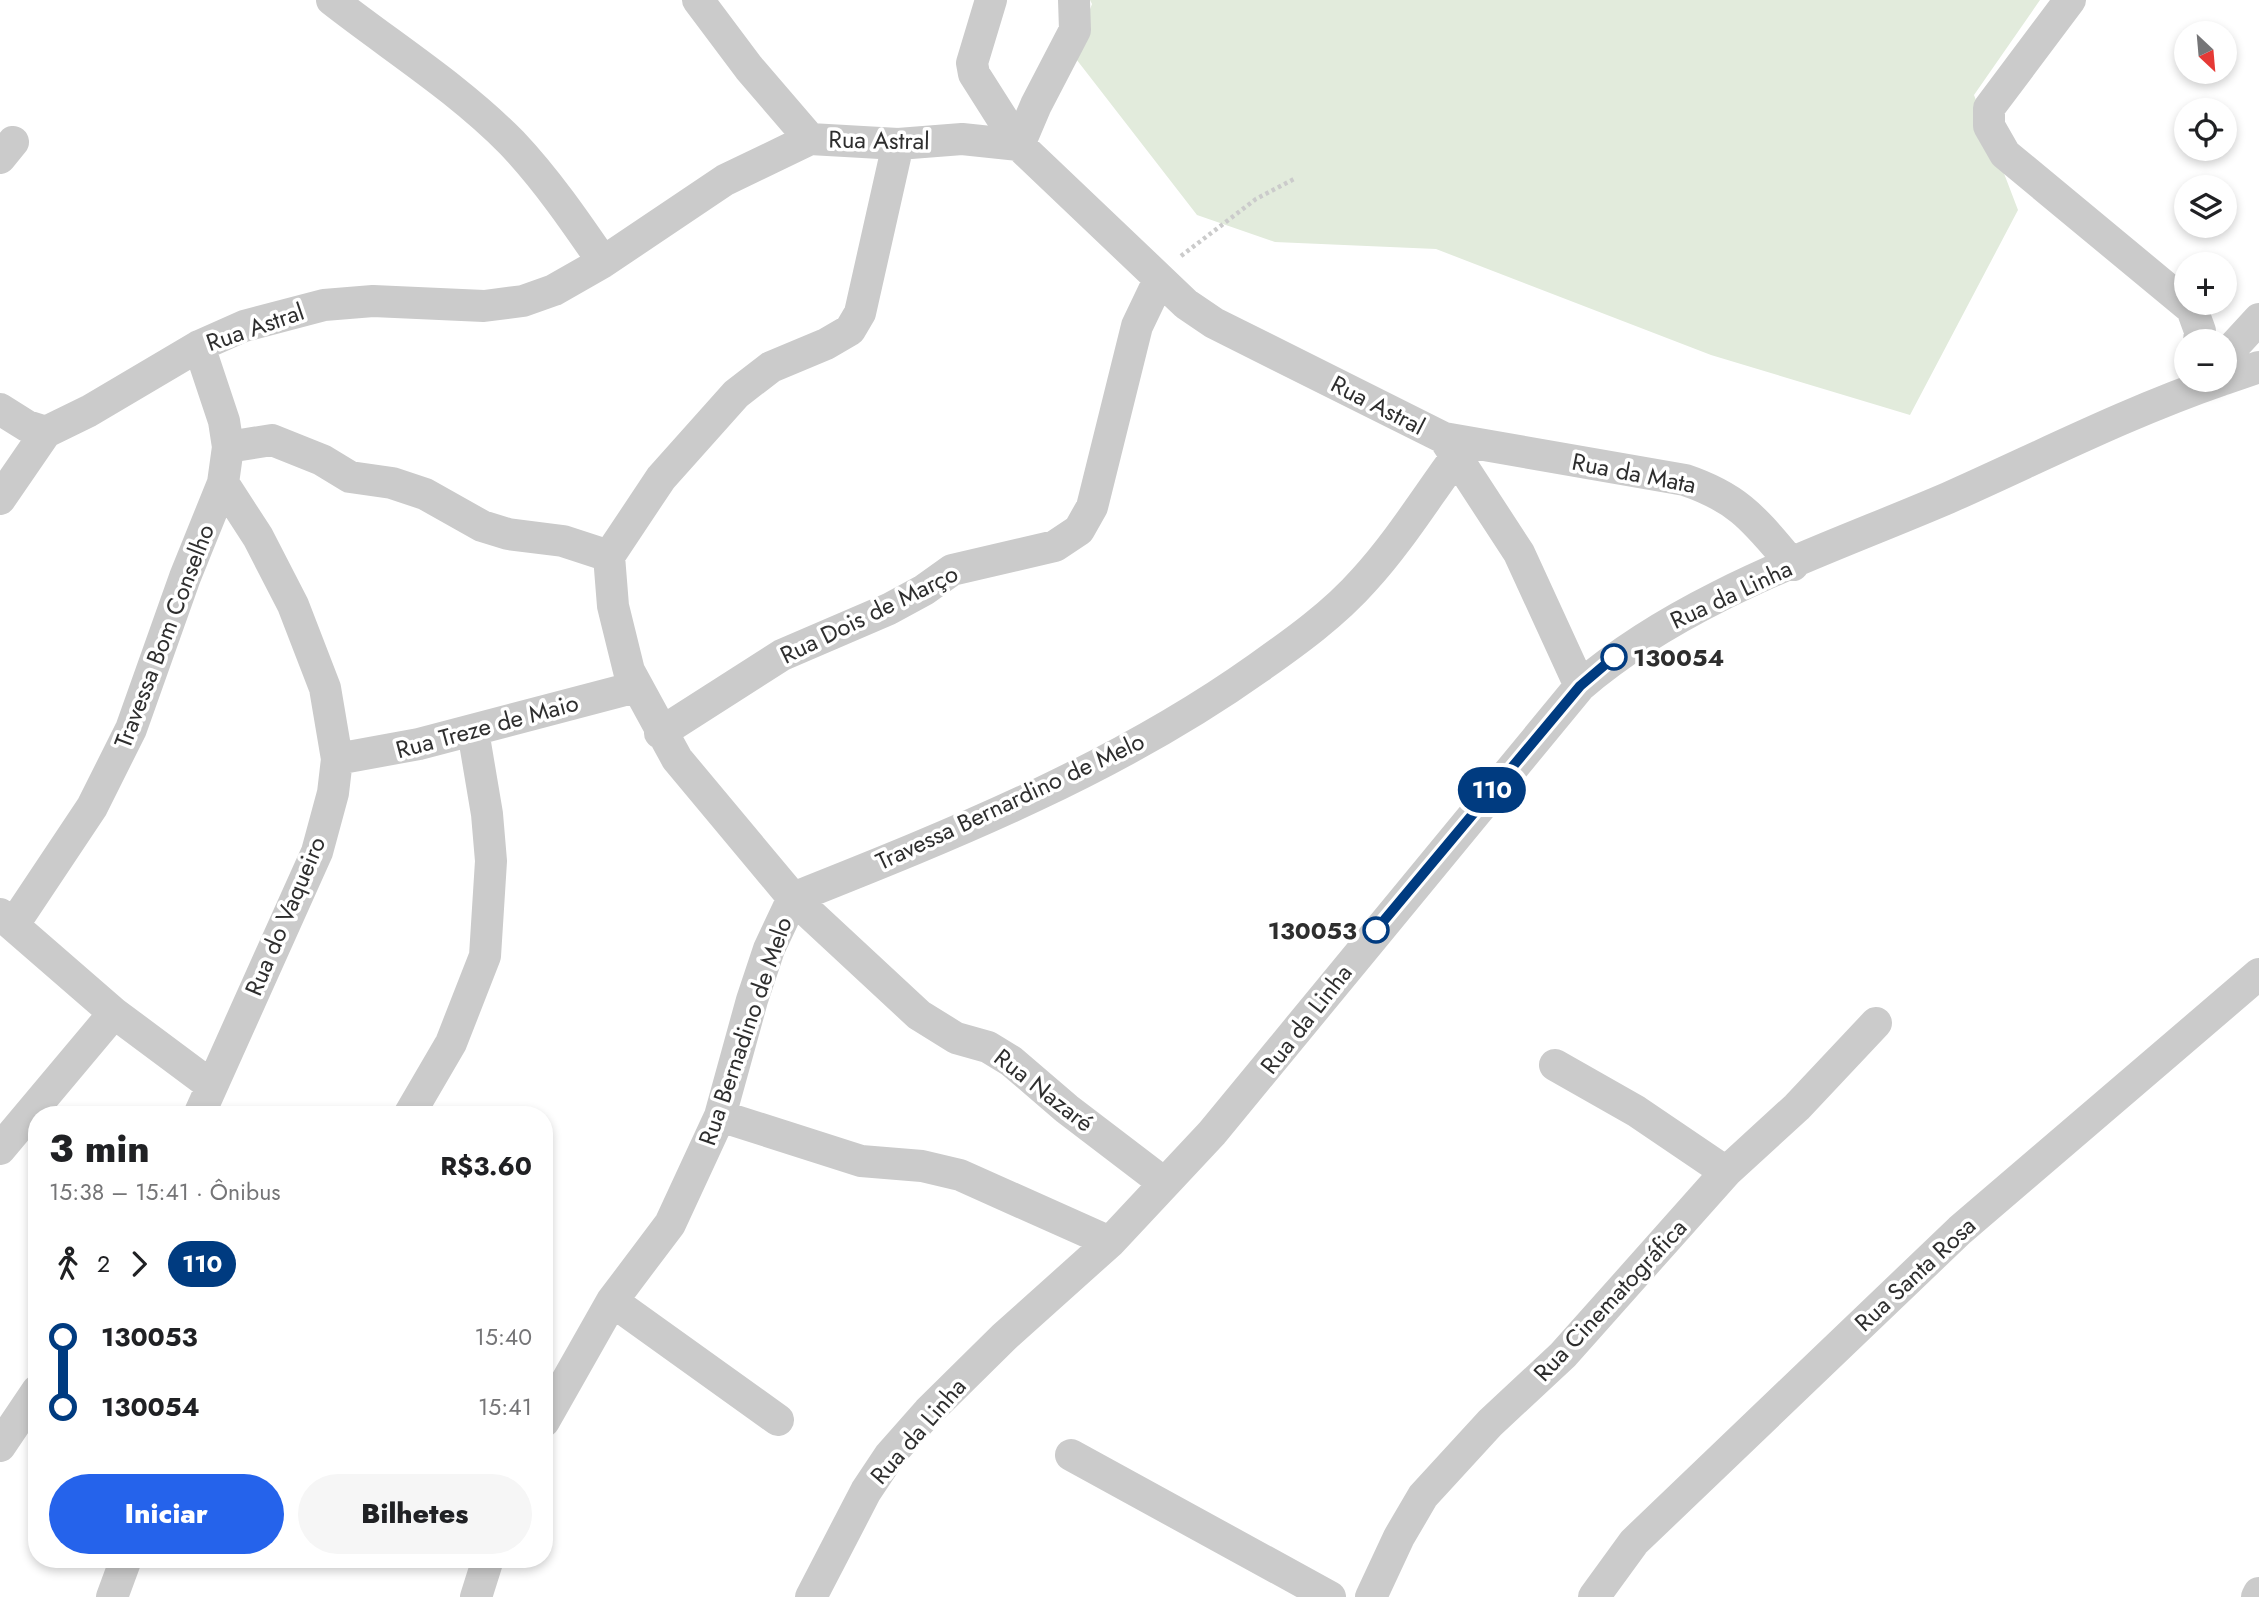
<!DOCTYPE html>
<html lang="pt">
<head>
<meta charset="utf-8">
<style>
	body { margin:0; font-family:Jost,sans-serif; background:#f6f6f6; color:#202124; height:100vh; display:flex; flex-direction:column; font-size:26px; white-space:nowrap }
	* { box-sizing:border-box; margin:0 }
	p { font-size:23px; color:#757577 }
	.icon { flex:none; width:38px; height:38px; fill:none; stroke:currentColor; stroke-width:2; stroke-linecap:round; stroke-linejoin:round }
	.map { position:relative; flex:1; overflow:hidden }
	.side { position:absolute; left:28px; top:1106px; width:525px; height:462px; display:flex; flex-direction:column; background:#fff; border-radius:28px; box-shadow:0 4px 10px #0003 }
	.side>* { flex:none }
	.badge { padding:0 14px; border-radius:23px; font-size:24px; line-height:46px }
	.needle { width:46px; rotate:154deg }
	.fabs { position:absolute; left:2174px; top:21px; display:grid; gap:14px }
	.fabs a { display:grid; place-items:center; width:63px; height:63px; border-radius:50%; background:#fff; box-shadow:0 4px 10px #0003; font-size:35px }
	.map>.badge { position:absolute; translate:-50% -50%; box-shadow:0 0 0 4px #fff }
	.legs { display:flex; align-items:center; gap:10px; height:77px; padding:0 21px; font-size:23px }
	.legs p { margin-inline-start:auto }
	.overview { display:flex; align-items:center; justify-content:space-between; height:119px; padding:0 21px }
	h1 { font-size:38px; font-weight:800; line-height:52px }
	.action { display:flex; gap:14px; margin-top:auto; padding:14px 21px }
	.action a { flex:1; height:80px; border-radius:42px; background:#2563eb; color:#fff; font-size:28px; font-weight:800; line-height:80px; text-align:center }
	.action a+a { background:#f6f6f6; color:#202124 }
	ul { padding:0 21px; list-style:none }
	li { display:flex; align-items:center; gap:24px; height:70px; font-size:26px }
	li i { display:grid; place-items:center; width:10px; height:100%; margin:0 9px; background:currentColor }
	li i::after { content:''; width:18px; height:18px; margin:-9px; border:5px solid; border-radius:50%; background:#fff }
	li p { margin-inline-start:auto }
	li:first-child i { background:linear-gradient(#0000 50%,currentColor 0) }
	li:last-child i { background:linear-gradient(currentColor 50%,#0000 0) }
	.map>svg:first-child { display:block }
</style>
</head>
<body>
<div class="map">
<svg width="2259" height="1597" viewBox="0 0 2259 1597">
	<rect width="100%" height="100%" fill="#fff"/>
	<!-- green -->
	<path fill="#e2ebdc" d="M1090,0H2040L1974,95L2018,210L1910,415L1711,355L1436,249L1275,242L1197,215L1073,55L1092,4Z"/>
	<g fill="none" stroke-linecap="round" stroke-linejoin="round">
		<!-- path -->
		<path stroke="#cbcbcb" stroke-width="4.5" stroke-dasharray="3.5 3.5" stroke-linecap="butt" d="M1181,256L1256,199L1294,179"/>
		<!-- minor -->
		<path stroke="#cbcbcb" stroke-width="32" d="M332,0C392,47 458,88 512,143C546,179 575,221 603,262
			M698,0L749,68L810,139
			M991,0L972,63L974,74L1019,145L1186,304L1214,323L1444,438L1519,553L1580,686
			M2070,0L1989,108V126L2005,154L2192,309L2200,331L2199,341
			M898,144L860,313L850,330L826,344L771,367L736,394L661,478L609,556L613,606L629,671L677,759L793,898L919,1015L956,1038L988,1047L1011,1061L1067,1109L1164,1183
			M1019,145L1036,105L1075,30L1074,0
			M0,158L13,142
			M2224,357L2259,319
			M2224,379L2259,367
			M0,409L27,426L46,432
			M1444,438L1685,480C1741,499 1756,522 1793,565
			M228,447L272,440L322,460L350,477L392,483L425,494L482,526L508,534L563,541L609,556
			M0,499L46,432L89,411L199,346L244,326L324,305L373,301L484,306L523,301L554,290L603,262L725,180L810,139L898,144L962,139L1019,145
			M660,733L782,655L889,609L924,590L952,570L1055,546L1079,530L1092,507L1137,326L1159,280
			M337,759L419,744L636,687
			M793,898C954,834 1116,769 1258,668C1295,642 1334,614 1364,580C1398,543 1426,498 1456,457
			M0,914L114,1013L212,1086
			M14,924L92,807L131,729L185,577L223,483L228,447L224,421L199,346
			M1555,1065L1636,1111L1726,1172
			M199,1115L317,852L333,793L337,759L325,688L293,605L258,537L223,483
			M409,1115L451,1043L485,956L491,861L487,814L473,731
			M720,1116L861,1161L922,1166L960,1175L1110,1242
			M0,1149L114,1013
			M612,1301L778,1420
			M544,1421L612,1301L670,1224L720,1116L752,1000L769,949L793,898
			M0,1446L37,1391
			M1071,1455L1330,1597
			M112,1597L126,1559
			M476,1597L488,1559
			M811,1597L866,1491L890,1455L928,1412L1004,1337L1110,1242L1212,1133L1580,686C1685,596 1822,552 1948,498C2038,458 2128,412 2221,380
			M1371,1597L1399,1537L1423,1496L1490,1423L1563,1355L1726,1172L1797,1107L1876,1023
			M1594,1597L1634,1542L1960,1230L2259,974
			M2257,1597L2259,1593"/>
	</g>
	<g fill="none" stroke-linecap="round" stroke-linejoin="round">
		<defs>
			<path id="line-1" d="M1376,930L1580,686L1614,657"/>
		</defs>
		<!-- line-1 casing -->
		<use href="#line-1" stroke="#fff" stroke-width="16"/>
		<!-- line-1 -->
		<use href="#line-1" stroke="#003b80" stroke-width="10"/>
	</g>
	<!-- markers -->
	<g fill="#fff" stroke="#003b80" stroke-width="3.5">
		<circle cx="1614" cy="657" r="12"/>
		<circle cx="1376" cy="930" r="12"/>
	</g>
	<g text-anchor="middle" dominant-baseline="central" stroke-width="7" stroke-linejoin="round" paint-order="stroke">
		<!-- street labels -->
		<g font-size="24" fill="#2e2e2e" stroke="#fff">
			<text transform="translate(879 140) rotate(1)">Rua Astral</text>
			<text transform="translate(255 327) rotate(-19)">Rua Astral</text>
			<text transform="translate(1378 405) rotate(27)">Rua Astral</text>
			<text transform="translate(1634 473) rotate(11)">Rua da Mata</text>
			<text transform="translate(1731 594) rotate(-25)">Rua da Linha</text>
			<text transform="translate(869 614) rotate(-26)">Rua Dois de Março</text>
			<text transform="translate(164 636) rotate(-69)">Travessa Bom Conselho</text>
			<text transform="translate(487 726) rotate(-15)">Rua Treze de Maio</text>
			<text transform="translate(1010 801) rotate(-25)">Travessa Bernardino de Melo</text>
			<text transform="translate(285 916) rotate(-67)">Rua do Vaqueiro</text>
			<text transform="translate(1306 1019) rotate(-52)">Rua da Linha</text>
			<text transform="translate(745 1031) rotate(-71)">Rua Bernadino de Melo</text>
			<text transform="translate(1044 1090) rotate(38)">Rua Nazaré</text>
			<text transform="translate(1915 1274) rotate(-43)">Rua Santa Rosa</text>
			<text transform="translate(1610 1300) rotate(-47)">Rua Cinematográfica</text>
			<text transform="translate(918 1431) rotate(-49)">Rua da Linha</text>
		</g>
		<!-- stop labels -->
		<g font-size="24" font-weight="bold" fill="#2e2e2e" stroke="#fff" text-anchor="start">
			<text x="1633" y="657">130054</text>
			<text x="1357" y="930" text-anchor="end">130053</text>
		</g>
	</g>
</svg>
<div class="fabs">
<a><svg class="needle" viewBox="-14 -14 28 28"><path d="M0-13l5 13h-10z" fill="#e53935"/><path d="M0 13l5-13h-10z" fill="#757577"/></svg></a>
<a><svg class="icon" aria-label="locate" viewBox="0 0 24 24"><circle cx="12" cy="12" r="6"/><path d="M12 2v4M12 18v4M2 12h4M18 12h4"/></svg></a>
<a><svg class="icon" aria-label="layers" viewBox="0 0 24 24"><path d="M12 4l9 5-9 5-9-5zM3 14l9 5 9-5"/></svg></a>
<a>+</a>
<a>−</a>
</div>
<b class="badge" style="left:1492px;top:790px;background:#003b80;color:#fff">110</b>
<section class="side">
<div class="overview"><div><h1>3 min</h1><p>15:38 – 15:41 · Ônibus</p></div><b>R$3.60</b></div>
<div class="legs"><svg class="icon" aria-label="walk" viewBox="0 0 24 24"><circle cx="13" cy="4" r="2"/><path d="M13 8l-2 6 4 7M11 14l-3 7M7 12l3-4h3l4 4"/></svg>2<svg class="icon" aria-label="forward" viewBox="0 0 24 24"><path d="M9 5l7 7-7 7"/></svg><b class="badge" style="background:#003b80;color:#fff">110</b></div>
<ul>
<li><i style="color:#003b80"></i><b>130053</b><p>15:40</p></li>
<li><i style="color:#003b80"></i><b>130054</b><p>15:41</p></li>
</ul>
<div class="action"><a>Iniciar</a><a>Bilhetes</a></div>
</section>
</div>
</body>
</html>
